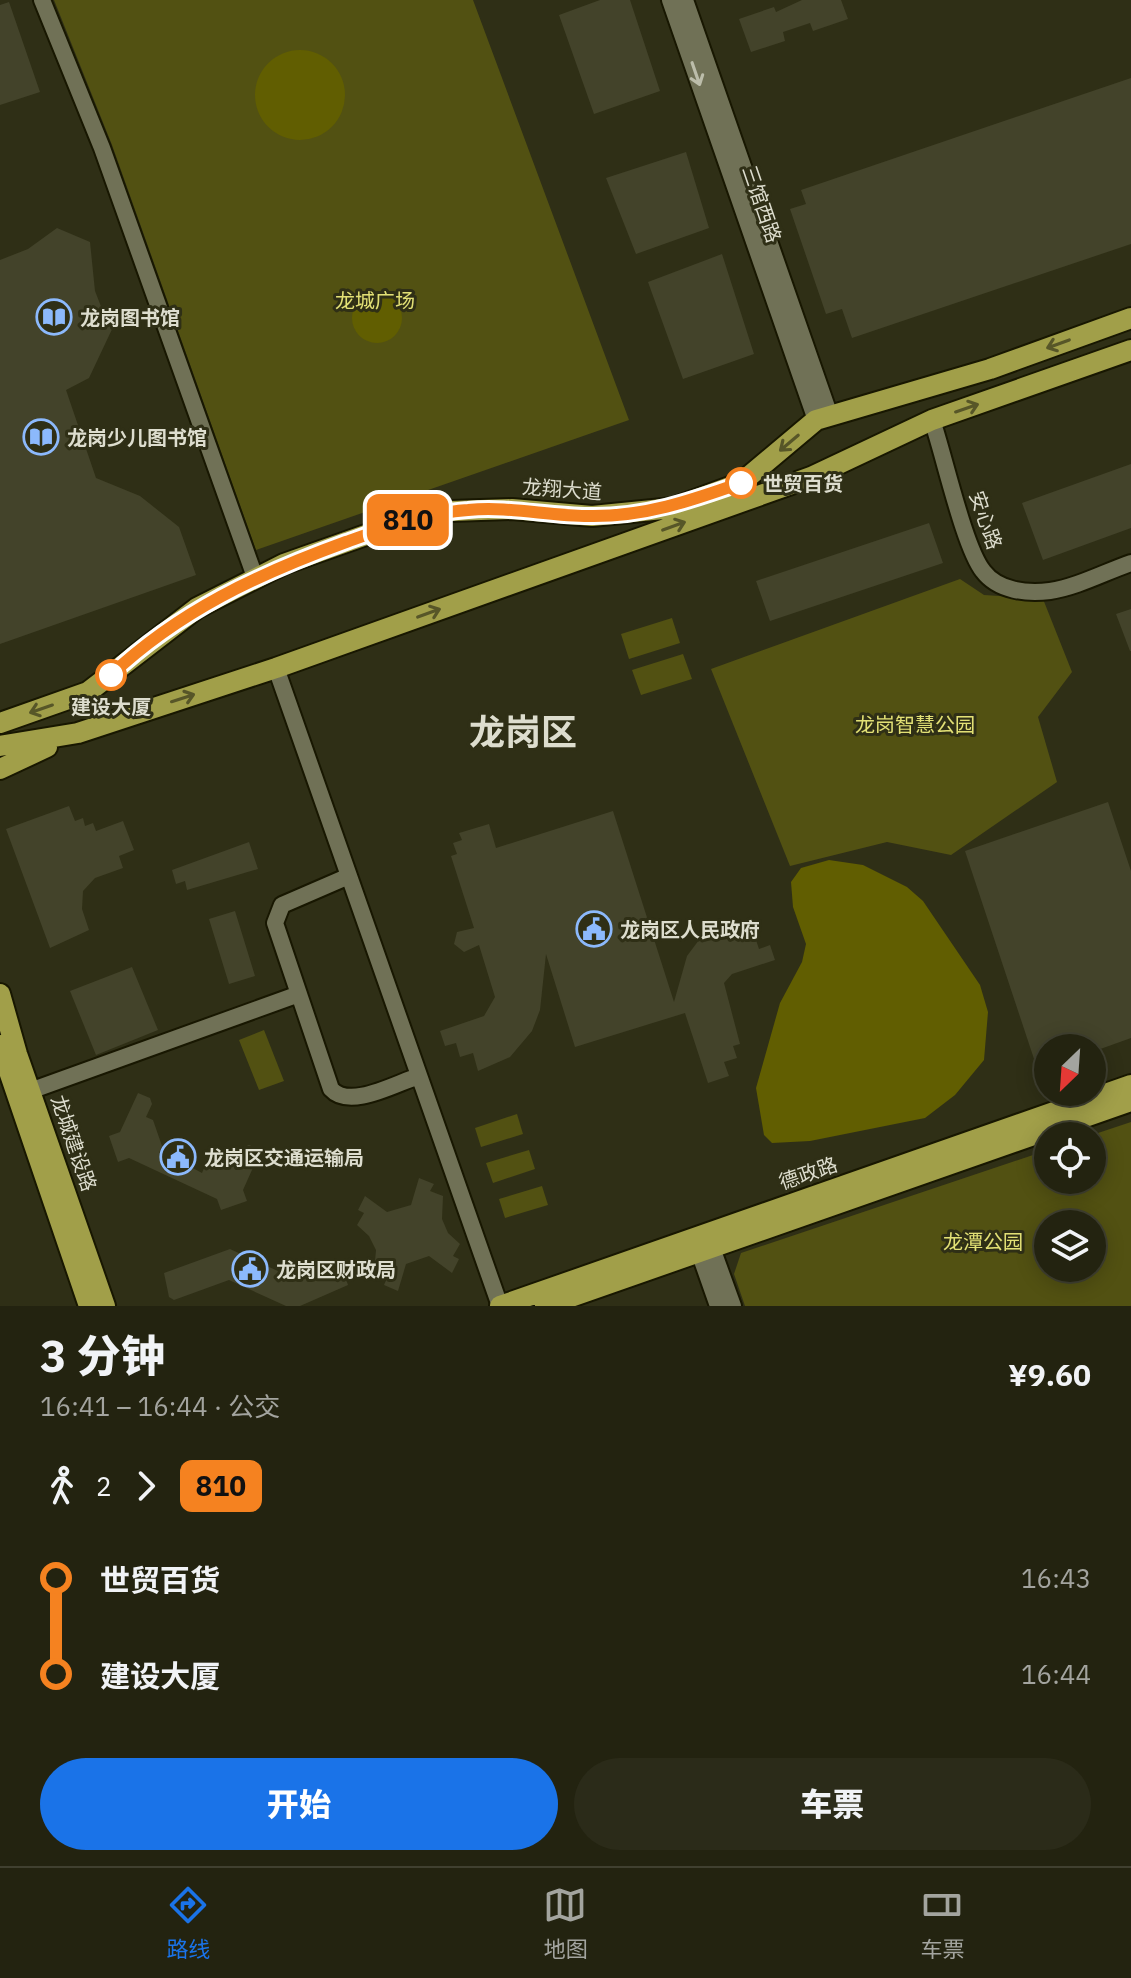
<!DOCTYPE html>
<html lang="zh">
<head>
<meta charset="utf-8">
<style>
	body { margin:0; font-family:"IBM Plex Sans","Noto Sans SC",sans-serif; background:#2b2b19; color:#f1f3f6; height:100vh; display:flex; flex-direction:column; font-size:30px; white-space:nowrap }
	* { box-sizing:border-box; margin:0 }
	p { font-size:26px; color:#a3a49f }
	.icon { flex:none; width:44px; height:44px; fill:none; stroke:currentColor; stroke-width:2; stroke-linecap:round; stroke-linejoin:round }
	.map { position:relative; height:1306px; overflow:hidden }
	.details { display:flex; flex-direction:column; background:#232310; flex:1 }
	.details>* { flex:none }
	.badge { padding:0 16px; border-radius:12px; font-size:28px; line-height:52px }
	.needle { width:52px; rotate:205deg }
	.fabs { position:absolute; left:1034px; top:1034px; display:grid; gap:16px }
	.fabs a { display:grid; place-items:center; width:72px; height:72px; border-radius:50%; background:#232310; box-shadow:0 4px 20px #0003,0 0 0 2px #404030; font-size:40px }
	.map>.badge { position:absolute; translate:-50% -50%; box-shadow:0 0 0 4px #fff }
	.legs { display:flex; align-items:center; gap:12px; height:88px; padding:0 40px; font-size:26px }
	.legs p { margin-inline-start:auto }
	.overview { display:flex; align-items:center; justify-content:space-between; height:136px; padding:0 40px }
	h1 { font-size:44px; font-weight:800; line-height:60px }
	.primary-button { display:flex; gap:16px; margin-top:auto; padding:16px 40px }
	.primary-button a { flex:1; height:92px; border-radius:48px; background:#1a73e8; color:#fff; font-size:32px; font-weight:800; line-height:92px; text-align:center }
	.primary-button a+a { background:#2b2b19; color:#f1f3f6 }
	ul { padding:0 40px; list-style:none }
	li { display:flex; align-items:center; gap:28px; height:96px; font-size:30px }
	li i { display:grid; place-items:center; width:12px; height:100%; margin:0 10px; background:currentColor }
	li i::after { content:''; width:20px; height:20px; margin:-10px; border:6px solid; border-radius:50%; background:#232310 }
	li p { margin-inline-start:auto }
	li:first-child i { background:linear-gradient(#0000 50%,currentColor 0) }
	li:last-child i { background:linear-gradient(currentColor 50%,#0000 0) }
	.tab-bar { display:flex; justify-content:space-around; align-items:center; height:112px; border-top:2px solid #404030; background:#232310; font-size:22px; color:#a3a49f }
	.tab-bar a { display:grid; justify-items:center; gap:4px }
	.tab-bar .selected { color:#1a73e8 }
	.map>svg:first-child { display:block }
</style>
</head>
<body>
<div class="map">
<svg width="1131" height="1306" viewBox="0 0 1131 1306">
	<rect width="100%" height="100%" fill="#2f2f16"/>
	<!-- green -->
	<path fill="#525112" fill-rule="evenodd" d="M54,0H473L629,420L256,550L112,145Z
		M960,579L984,595L1043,599L1072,672L1038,717L1057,782L951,855L887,842L790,866L711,669Z
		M672,618L680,643L629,659L621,634Z
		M683,654L692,679L641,695L632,670Z
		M264,1030L284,1081L259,1090L239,1040Z
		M517,1114L523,1134L481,1147L475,1128Z
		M1131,1122V1306H745L734,1274L741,1253L1048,1150V1180H1092V1136H1089ZM1048,1224H1092V1268H1048Z
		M529,1150L535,1169L493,1183L486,1163Z
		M542,1186L548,1205L505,1218L499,1199Z"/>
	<!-- water -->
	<path fill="#615e01" d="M255 95a45 45 0 1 1 90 0a45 45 0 1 1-90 0Z
		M352 318a25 25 0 1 1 50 0a25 25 0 1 1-50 0Z
		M829,860L863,865L907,887L923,901L980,985L988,1012L984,1060L955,1095L925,1118L810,1141L772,1143L764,1135L756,1088L780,1003L802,962L806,944L793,907L791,882L801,868Z"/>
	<!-- building -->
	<path fill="#43432a" d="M600,0H630L660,91L594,114L559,15Z
		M802,0H841L848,19L813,31L810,23L783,32L785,41L751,52L739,19L774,7L776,12Z
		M9,2L40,92L0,105V5Z
		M1131,78V244L852,338L842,309L826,314L790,209L806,204L801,190Z
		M686,152L709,228L636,254L606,178Z
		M57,228L90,242L95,291L102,309L114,325L89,378L66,390L96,478L140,496L179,527L196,575L0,644V260L28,249Z
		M722,254L754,354L683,379L648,282Z
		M1131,464V528L1043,560L1022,503Z
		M929,523L943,563L770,621L756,581Z
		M1131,609V651H1130L1116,614Z
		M1108,802L1131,871V1038L1092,1052V1048H1048V1067L1038,1071L965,851Z
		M69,806L75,821L83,818L85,826L93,823L96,831L123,821L134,850L119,856L123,868L95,878L83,891L82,909L89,930L50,948L6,829Z
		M613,811L674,1002L687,956L699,940L716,928L736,921L742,938L754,934L759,949L770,945L775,960L732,974L724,983L740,1044L733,1046L737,1058L724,1062L729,1076L708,1083L685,1013L575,1047L546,954L540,1010L532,1031L510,1057L478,1071L473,1053L460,1057L456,1043L445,1046L440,1031L484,1016L495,997L479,945L464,952L454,944L457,932L474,928L451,856L457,854L453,843L462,840L459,833L489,824L496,848Z
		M249,842L258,869L187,890L185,881L176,884L172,870Z
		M235,911L255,976L229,984L209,919Z
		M132,967L158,1030L96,1055L70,991Z
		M138,1093L150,1098L152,1104L146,1117L153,1120L162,1146L159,1153L172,1159L177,1171L189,1166L202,1173L205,1166L231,1157L238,1160L244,1147L249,1145L261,1150L243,1190L247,1201L221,1210L217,1199L129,1158L118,1162L109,1136L120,1132Z
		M419,1178L434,1184L430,1191L443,1196L442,1219L448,1233L460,1244L453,1256L459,1259L452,1273L429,1256L406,1264L398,1291L384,1285L387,1278L374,1273L376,1250L369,1236L357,1225L364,1213L358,1210L365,1196L387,1212L411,1205Z
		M230,1249L293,1278L334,1264L337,1272L343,1270L348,1285L300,1306H286L229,1280L174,1300L169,1297L164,1273Z"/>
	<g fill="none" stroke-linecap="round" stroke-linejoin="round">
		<defs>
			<path id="minor" d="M42,0L102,148L255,577
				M670,0L816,420
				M685,0L830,416
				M932,420C944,455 964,547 983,571C998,591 1027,594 1050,591C1077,587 1105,572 1131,563
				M276,668L500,1306
				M349,876L282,905L275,923L331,1089C350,1110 396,1083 419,1076
				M30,1091L299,994
				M700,1242L699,1252L718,1306
				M706,1242L712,1248L733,1306"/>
			<path id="major" d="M0,723L88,692L197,608L284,564L411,519L451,511L512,509L592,516L673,508L741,483L816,420L990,369L1131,318
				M0,746L78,733L276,668L811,477L932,420L1131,350
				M0,769L47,747
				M0,994L17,1054L105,1306
				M0,1045L89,1306
				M500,1306L1131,1085
				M545,1306L1131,1101"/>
		</defs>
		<!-- minor casing -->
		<use href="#minor" stroke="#181701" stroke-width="20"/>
		<!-- major casing -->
		<use href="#major" stroke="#181701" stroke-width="24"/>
		<!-- minor -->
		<use href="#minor" stroke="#707156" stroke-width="16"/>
		<!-- major -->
		<use href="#major" stroke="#a19f49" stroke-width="20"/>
	</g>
	<!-- one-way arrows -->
	<defs><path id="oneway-shaft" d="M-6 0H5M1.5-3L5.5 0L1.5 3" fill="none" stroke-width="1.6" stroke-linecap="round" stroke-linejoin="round" transform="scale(2)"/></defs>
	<use stroke="#bcbdaa" href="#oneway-shaft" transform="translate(696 74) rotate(71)"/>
	<g stroke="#575628">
		<use href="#oneway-shaft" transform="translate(1058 344) rotate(160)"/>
		<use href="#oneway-shaft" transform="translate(967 408) rotate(-19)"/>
		<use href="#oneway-shaft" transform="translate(789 443) rotate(140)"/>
		<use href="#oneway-shaft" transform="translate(674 526) rotate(-20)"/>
		<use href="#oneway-shaft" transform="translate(429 613) rotate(-20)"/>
		<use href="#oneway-shaft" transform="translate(183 698) rotate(-18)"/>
		<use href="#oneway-shaft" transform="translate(41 709) rotate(161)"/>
	</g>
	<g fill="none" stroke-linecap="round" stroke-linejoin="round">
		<defs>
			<path id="line-1" d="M111,675C179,611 258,574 346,542C386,528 425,513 468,510C509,506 548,516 589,516C644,517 690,501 741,483"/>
		</defs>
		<!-- line-1 casing -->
		<use href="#line-1" stroke="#fff" stroke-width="18"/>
		<!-- line-1 -->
		<use href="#line-1" stroke="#f58220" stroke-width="12"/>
	</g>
	<!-- icons -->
	<defs>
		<symbol id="library-ring" viewBox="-11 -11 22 22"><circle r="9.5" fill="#2f2f16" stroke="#8cb9fc" stroke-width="1.5"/><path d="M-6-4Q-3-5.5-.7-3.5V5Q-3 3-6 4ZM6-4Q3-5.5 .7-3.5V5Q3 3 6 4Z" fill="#8cb9fc"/></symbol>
		<symbol id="civic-ring" viewBox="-11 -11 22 22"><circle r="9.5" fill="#2f2f16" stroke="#8cb9fc" stroke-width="1.5"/><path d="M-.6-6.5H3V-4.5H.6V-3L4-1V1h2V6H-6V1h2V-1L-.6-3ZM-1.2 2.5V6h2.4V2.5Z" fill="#8cb9fc"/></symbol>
	</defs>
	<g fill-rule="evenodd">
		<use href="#library-ring" x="34" y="297" width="40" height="40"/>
		<use href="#library-ring" x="21" y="417" width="40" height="40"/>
		<use href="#civic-ring" x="574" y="909" width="40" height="40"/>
		<use href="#civic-ring" x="158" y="1137" width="40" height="40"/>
		<use href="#civic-ring" x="230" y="1249" width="40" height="40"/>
	</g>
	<!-- markers -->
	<g fill="#fff" stroke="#f58220" stroke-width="4">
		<circle cx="741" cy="483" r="14"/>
		<circle cx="111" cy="675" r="14"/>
	</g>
	<g text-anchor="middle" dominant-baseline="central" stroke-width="6" stroke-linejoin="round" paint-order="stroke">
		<!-- street labels -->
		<g font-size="20" fill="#ddddce" stroke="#2f2f16">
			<text transform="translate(762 204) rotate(71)">三馆西路</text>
			<text transform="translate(562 489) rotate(4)">龙翔大道</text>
			<text transform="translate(986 520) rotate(71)">安心路</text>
			<text transform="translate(74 1143) rotate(71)">龙城建设路</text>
			<text transform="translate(808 1173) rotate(-19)">德政路</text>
		</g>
		<!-- park labels -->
		<g font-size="20" fill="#e2e075" stroke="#2f2f16">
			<text x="375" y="300">龙城广场</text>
			<text x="915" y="724">龙岗智慧公园</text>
			<text x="983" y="1241">龙潭公园</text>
		</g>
		<!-- poi labels -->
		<g font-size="20" font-weight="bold" fill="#ddddce" stroke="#2f2f16" text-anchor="start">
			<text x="80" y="317">龙岗图书馆</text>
			<text x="67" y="437">龙岗少儿图书馆</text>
			<text x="620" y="929">龙岗区人民政府</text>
			<text x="204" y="1157">龙岗区交通运输局</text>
			<text x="276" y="1269">龙岗区财政局</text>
		</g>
		<!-- stop labels -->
		<g font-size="20" font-weight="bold" fill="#ddddce" stroke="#2f2f16" text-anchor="start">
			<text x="763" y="483">世贸百货</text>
			<text x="111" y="706" text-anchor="middle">建设大厦</text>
		</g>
		<!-- town labels -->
		<g font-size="36" font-weight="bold" fill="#ddddce" stroke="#2f2f16">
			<text x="523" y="731">龙岗区</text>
		</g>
	</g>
</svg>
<div class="fabs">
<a><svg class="needle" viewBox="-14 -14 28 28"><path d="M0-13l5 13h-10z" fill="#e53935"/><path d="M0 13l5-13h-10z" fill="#a3a49f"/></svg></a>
<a><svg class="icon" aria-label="locate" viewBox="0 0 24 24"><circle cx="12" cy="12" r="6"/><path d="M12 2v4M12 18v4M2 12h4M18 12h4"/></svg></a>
<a><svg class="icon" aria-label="layers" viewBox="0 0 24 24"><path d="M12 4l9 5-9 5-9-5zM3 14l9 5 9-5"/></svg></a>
</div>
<b class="badge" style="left:408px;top:520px;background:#f58220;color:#111">810</b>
</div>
<section class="details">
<div class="overview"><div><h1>3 分钟</h1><p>16:41 – 16:44 · 公交</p></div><b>¥9.60</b></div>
<div class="legs"><svg class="icon" aria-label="walk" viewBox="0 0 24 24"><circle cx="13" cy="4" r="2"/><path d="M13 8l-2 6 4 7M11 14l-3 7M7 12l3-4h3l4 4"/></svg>2<svg class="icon" aria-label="forward" viewBox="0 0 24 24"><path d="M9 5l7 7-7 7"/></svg><b class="badge" style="background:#f58220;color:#111">810</b></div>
<ul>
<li><i style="color:#f58220"></i><b>世贸百货</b><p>16:43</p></li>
<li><i style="color:#f58220"></i><b>建设大厦</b><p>16:44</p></li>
</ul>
<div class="primary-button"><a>开始</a><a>车票</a></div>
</section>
<nav class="tab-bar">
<a class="selected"><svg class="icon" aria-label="directions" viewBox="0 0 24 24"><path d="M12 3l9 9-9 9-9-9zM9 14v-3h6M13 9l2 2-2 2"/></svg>路线</a>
<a><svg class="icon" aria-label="map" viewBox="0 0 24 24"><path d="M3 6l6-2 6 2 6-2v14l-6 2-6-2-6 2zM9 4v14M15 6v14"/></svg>地图</a>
<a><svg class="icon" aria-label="tickets" viewBox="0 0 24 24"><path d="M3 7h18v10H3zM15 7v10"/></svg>车票</a>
</nav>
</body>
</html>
